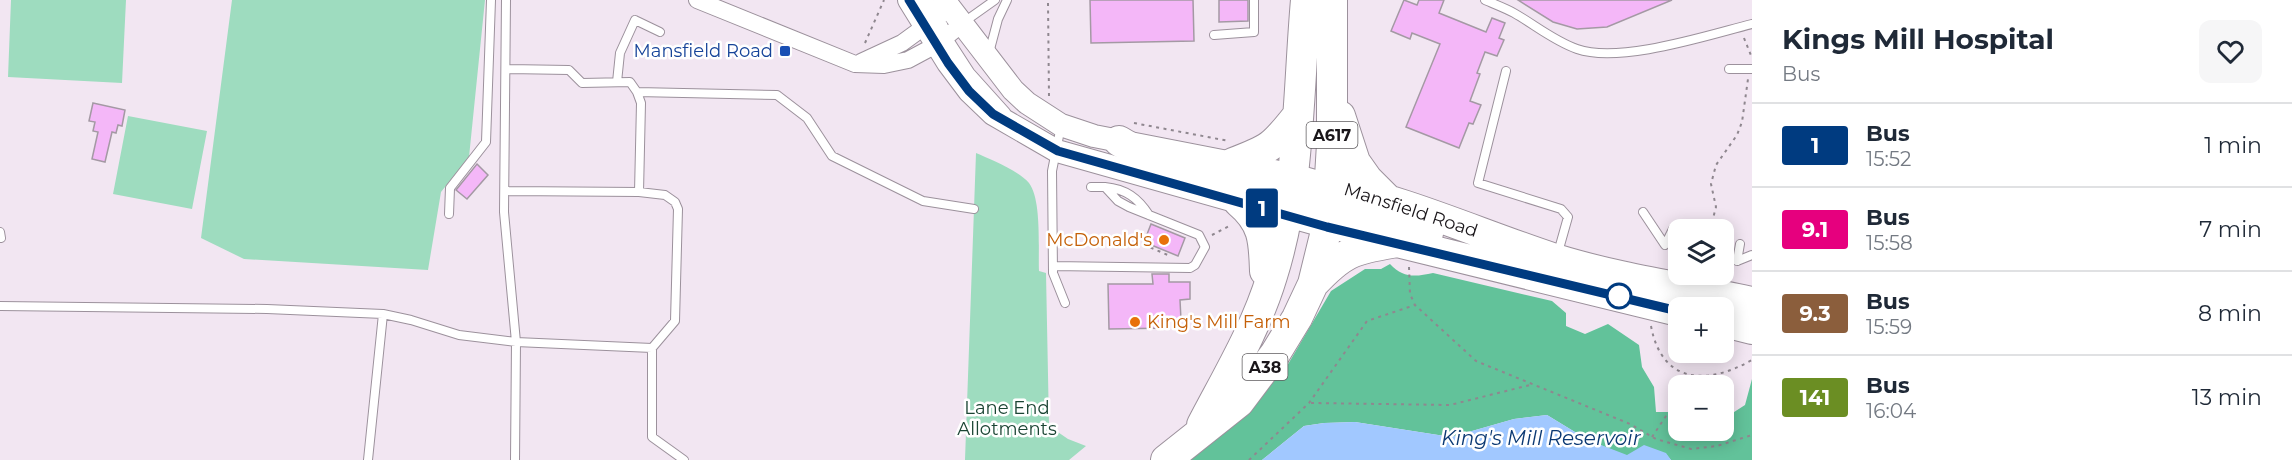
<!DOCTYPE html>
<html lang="en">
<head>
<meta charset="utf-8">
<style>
	body { margin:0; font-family:Montserrat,sans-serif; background:#f6f6f7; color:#1f2937; height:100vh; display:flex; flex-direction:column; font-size:22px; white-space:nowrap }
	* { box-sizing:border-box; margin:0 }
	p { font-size:20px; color:#747a83 }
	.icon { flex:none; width:33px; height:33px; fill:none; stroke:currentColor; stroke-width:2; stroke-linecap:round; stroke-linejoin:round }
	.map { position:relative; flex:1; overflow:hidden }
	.drawer { display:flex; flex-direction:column; background:#fff; width:540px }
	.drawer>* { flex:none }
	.badge { padding:0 12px; border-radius:4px; font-size:21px; line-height:39px }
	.controls { position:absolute; left:1668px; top:219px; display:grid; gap:12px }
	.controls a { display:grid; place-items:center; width:66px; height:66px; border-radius:12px; background:#fff; box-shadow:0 3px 15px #0003; font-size:30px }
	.map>.badge { position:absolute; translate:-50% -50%; box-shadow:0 0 0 3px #fff }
	.round { display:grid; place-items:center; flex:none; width:63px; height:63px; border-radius:12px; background:#f6f6f7 }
	.head { display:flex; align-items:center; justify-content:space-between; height:102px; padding:0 30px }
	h1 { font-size:28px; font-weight:700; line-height:45px }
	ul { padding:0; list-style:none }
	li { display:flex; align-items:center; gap:18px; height:84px; padding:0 30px; border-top:2px solid #e0e1e3 }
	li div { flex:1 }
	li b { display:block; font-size:22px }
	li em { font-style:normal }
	li .badge { min-width:66px; font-weight:700; text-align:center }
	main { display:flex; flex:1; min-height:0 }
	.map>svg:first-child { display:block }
</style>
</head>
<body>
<main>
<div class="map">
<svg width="1752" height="460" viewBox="0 0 1752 460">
	<rect width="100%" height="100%" fill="#f2e6f2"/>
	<!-- green -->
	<path fill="#9edcbf" d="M11,0H126L122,83L8,77Z
		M232,0H485L469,157L441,192L428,270L244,259L201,238Z
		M128,116L207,131L192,209L113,194Z
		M976,153C990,159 1019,171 1029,183C1042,200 1038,250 1039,271L1046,273L1049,426L1068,439L1086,446L1069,460H965Z"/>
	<!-- forest -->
	<path fill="#62c29a" d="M1390,264C1403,278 1415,277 1433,273L1552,301L1566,313V326L1585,334L1608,324L1639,345L1642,367L1654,387L1656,412H1678V430H1724V411L1731,414L1745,405L1752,379V460H1671L1665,453L1627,456L1588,440L1547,415L1514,419L1451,437L1355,422L1324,423L1304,426L1262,460H1186L1246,403L1284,371L1331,291L1365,269H1381Z"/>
	<!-- water -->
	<path fill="#a1c8ff" d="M1547,415L1588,440L1627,455L1644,445L1666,453L1671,460H1262L1304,426L1324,423L1355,422L1451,437L1514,419Z"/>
	<!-- building -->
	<path fill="#f4b7f8" stroke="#a499a4" stroke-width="1.5" d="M1090,0H1193L1194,41L1091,43Z
		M1219,0H1248V21L1219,22Z
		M1404,0L1417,5L1419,0H1444L1439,13L1486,32L1492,18L1505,23L1499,38L1504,40L1497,56L1485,52L1477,73L1480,74L1470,101L1481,105L1473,124L1469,123L1459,148L1406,127L1440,44L1412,33L1410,39L1391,31Z
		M1518,0H1672L1607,27L1577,29L1553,22Z
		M93,103L125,110L122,126L118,125L116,133L112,132L105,162L92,159L98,132L93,131L95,122L89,121Z
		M477,164L488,175L467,199L456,190Z
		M1151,224L1185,238L1178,256L1144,242Z
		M1152,274H1169V282H1190V299L1180,300L1181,320H1169V328L1109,329L1108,284H1153Z"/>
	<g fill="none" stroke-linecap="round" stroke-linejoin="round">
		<defs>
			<path id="lane" d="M506,0L504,212L516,342L515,460
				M1485,0C1494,4 1505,8 1514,13C1535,25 1554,41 1577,49C1620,64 1708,35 1752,24
				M964,22L995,0
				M946,35L970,72L1006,112
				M1214,35L1254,32V0
				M989,53L998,19L1007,0
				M506,69L569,70L582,83L630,82L637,92L641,103L639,192
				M1729,69H1752
				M1506,71L1478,183L1561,209L1568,217L1557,256
				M617,82L620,53L635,20L660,32
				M637,92L777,95L807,118L832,156L923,201L974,209
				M1061,126L1052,171L1053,273L1065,303
				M1105,187C1126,189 1138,198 1149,215
				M505,191L639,192L665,195L675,202L678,209L675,321L652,348V437L684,460
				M1643,212L1665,245L1673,229
				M449,214L450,188L486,142L491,0
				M0,232L1,238
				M1737,261L1740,244
				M1737,261L1752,255
				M1053,266L1190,268L1195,265L1205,247L1199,235L1129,207L1118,201L1105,187H1091
				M0,306L267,309L383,314L411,320L459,335L516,342L652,348
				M368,460L383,314"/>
			<path id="street" d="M697,0L855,64L884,65L908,60L936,45L962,24
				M924,0L940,27
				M861,62L902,43L950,8"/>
			<path id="secondary" d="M909,0L948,63L969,91L993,114L1057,151L1327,227L1391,241
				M944,0L1013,90L1027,103L1061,125L1094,136L1294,175L1329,185"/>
			<path id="highway" d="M1340,116L1355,162L1367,179L1386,198
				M1119,141L1160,165L1291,195L1307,208
				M1233,163C1270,149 1273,147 1298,115
				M1329,185C1407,201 1479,234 1555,259C1619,279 1687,288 1752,302
				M1312,196L1328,206L1428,233
				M1239,202C1264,223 1264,241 1265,271
				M1313,284C1344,251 1352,250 1397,242L1678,311
				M1724,322L1752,329
				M1202,425C1227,377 1256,329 1272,276C1300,187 1298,92 1306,0
				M1166,460L1239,402L1275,354L1297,318L1313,284L1327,227L1332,144V0"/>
		</defs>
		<!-- lane casing -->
		<use href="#lane" stroke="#9c919c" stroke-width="10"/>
		<!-- street casing -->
		<use href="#street" stroke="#9c919c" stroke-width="18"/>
		<!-- secondary casing -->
		<use href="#secondary" stroke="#9c919c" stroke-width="24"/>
		<!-- highway casing -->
		<use href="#highway" stroke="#9c919c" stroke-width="32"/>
		<!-- path -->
		<path stroke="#8f878f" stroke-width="2" stroke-dasharray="3 4.5" stroke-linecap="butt" d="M1048,3L1049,97
			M1744,38L1752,58
			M865,43L884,0
			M1134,123L1229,141
			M1710,230L1716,207L1711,184L1716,165L1737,135L1742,122L1748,79
			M1212,235L1231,225
			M1121,246H1147L1170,256
			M1409,267L1410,294L1415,305L1476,361L1630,424L1656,439L1691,449L1717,446L1752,435
			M1651,326C1662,385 1708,385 1752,360
			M1687,386L1693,377
			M1311,403L1450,405L1530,385
			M1652,437L1678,398
			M1249,460L1309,403L1367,321L1415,305"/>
		<!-- lane -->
		<use href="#lane" stroke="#fff" stroke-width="8"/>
		<!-- street -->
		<use href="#street" stroke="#fff" stroke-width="16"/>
		<!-- secondary -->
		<use href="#secondary" stroke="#fff" stroke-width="22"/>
		<!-- highway -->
		<use href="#highway" stroke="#fff" stroke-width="30"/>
	</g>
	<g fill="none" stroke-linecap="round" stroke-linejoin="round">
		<defs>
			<path id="line" d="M909,0L948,63L969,91L993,114L1058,151L1327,227L1678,311"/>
		</defs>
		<!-- line casing -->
		<use href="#line" stroke="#fff" stroke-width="14"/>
		<!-- line -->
		<use href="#line" stroke="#003b80" stroke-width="9"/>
	</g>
	<!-- markers -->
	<rect fill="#1a4fb4" stroke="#fff" stroke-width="2" x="779" y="45" width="12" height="12" rx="3"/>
	<g fill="#e8710a" stroke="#fff" stroke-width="2">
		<circle cx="1164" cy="240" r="6"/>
		<circle cx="1135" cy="322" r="6"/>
	</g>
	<circle fill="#fff" stroke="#003b80" stroke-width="3" cx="1619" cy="296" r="12"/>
	<g text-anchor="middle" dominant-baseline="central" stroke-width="5" stroke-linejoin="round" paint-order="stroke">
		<!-- shield labels -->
		<g fill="#fff" stroke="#5f5c5f" stroke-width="1.5">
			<rect x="1306.5" y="122" width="51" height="26" rx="4.5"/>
			<rect x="1242.5" y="354" width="45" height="26" rx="4.5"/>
		</g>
		<g font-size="16" font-weight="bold" fill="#1a161a">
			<text x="1332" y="135">A617</text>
			<text x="1265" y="367">A38</text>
		</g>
		<!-- transit labels -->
		<g font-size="18" fill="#164399" stroke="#fff" text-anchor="end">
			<text x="773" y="51">Mansfield Road</text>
		</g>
		<!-- street labels -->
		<g font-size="18" fill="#1a161a" stroke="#fff">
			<text transform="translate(1411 210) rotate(18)">Mansfield Road</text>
		</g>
		<!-- food labels -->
		<g font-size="18" fill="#c56008" stroke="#fff" text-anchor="end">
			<text x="1152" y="240">McDonald's</text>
			<text x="1147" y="322" text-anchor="start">King's Mill Farm</text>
		</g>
		<!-- park labels -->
		<g font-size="18" fill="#1b4534" stroke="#fff">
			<text x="1007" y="408">Lane End<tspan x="1007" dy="21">Allotments</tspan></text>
		</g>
		<!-- water labels -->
		<g font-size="20" font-style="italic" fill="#0b3973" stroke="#fff">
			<text x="1541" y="438">King's Mill Reservoir</text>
		</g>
	</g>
</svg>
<div class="controls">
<a><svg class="icon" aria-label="layers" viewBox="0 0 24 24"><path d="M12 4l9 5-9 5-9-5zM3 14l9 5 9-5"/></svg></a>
<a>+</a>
<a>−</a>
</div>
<b class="badge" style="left:1262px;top:208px;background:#003b80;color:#fff">1</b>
</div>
<section class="drawer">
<div class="head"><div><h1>Kings Mill Hospital</h1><p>Bus</p></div><a class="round"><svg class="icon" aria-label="heart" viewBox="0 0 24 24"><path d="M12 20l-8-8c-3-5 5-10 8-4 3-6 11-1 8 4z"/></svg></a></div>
<ul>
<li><span class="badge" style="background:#003b80;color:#fff">1</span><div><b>Bus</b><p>15:52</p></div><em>1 min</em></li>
<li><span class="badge" style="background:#e6007e;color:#fff">9.1</span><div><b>Bus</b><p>15:58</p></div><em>7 min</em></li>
<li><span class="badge" style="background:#8b5e3c;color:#fff">9.3</span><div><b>Bus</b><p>15:59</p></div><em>8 min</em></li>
<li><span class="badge" style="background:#6b8e23;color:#fff">141</span><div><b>Bus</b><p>16:04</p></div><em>13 min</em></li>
</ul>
</section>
</main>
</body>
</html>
